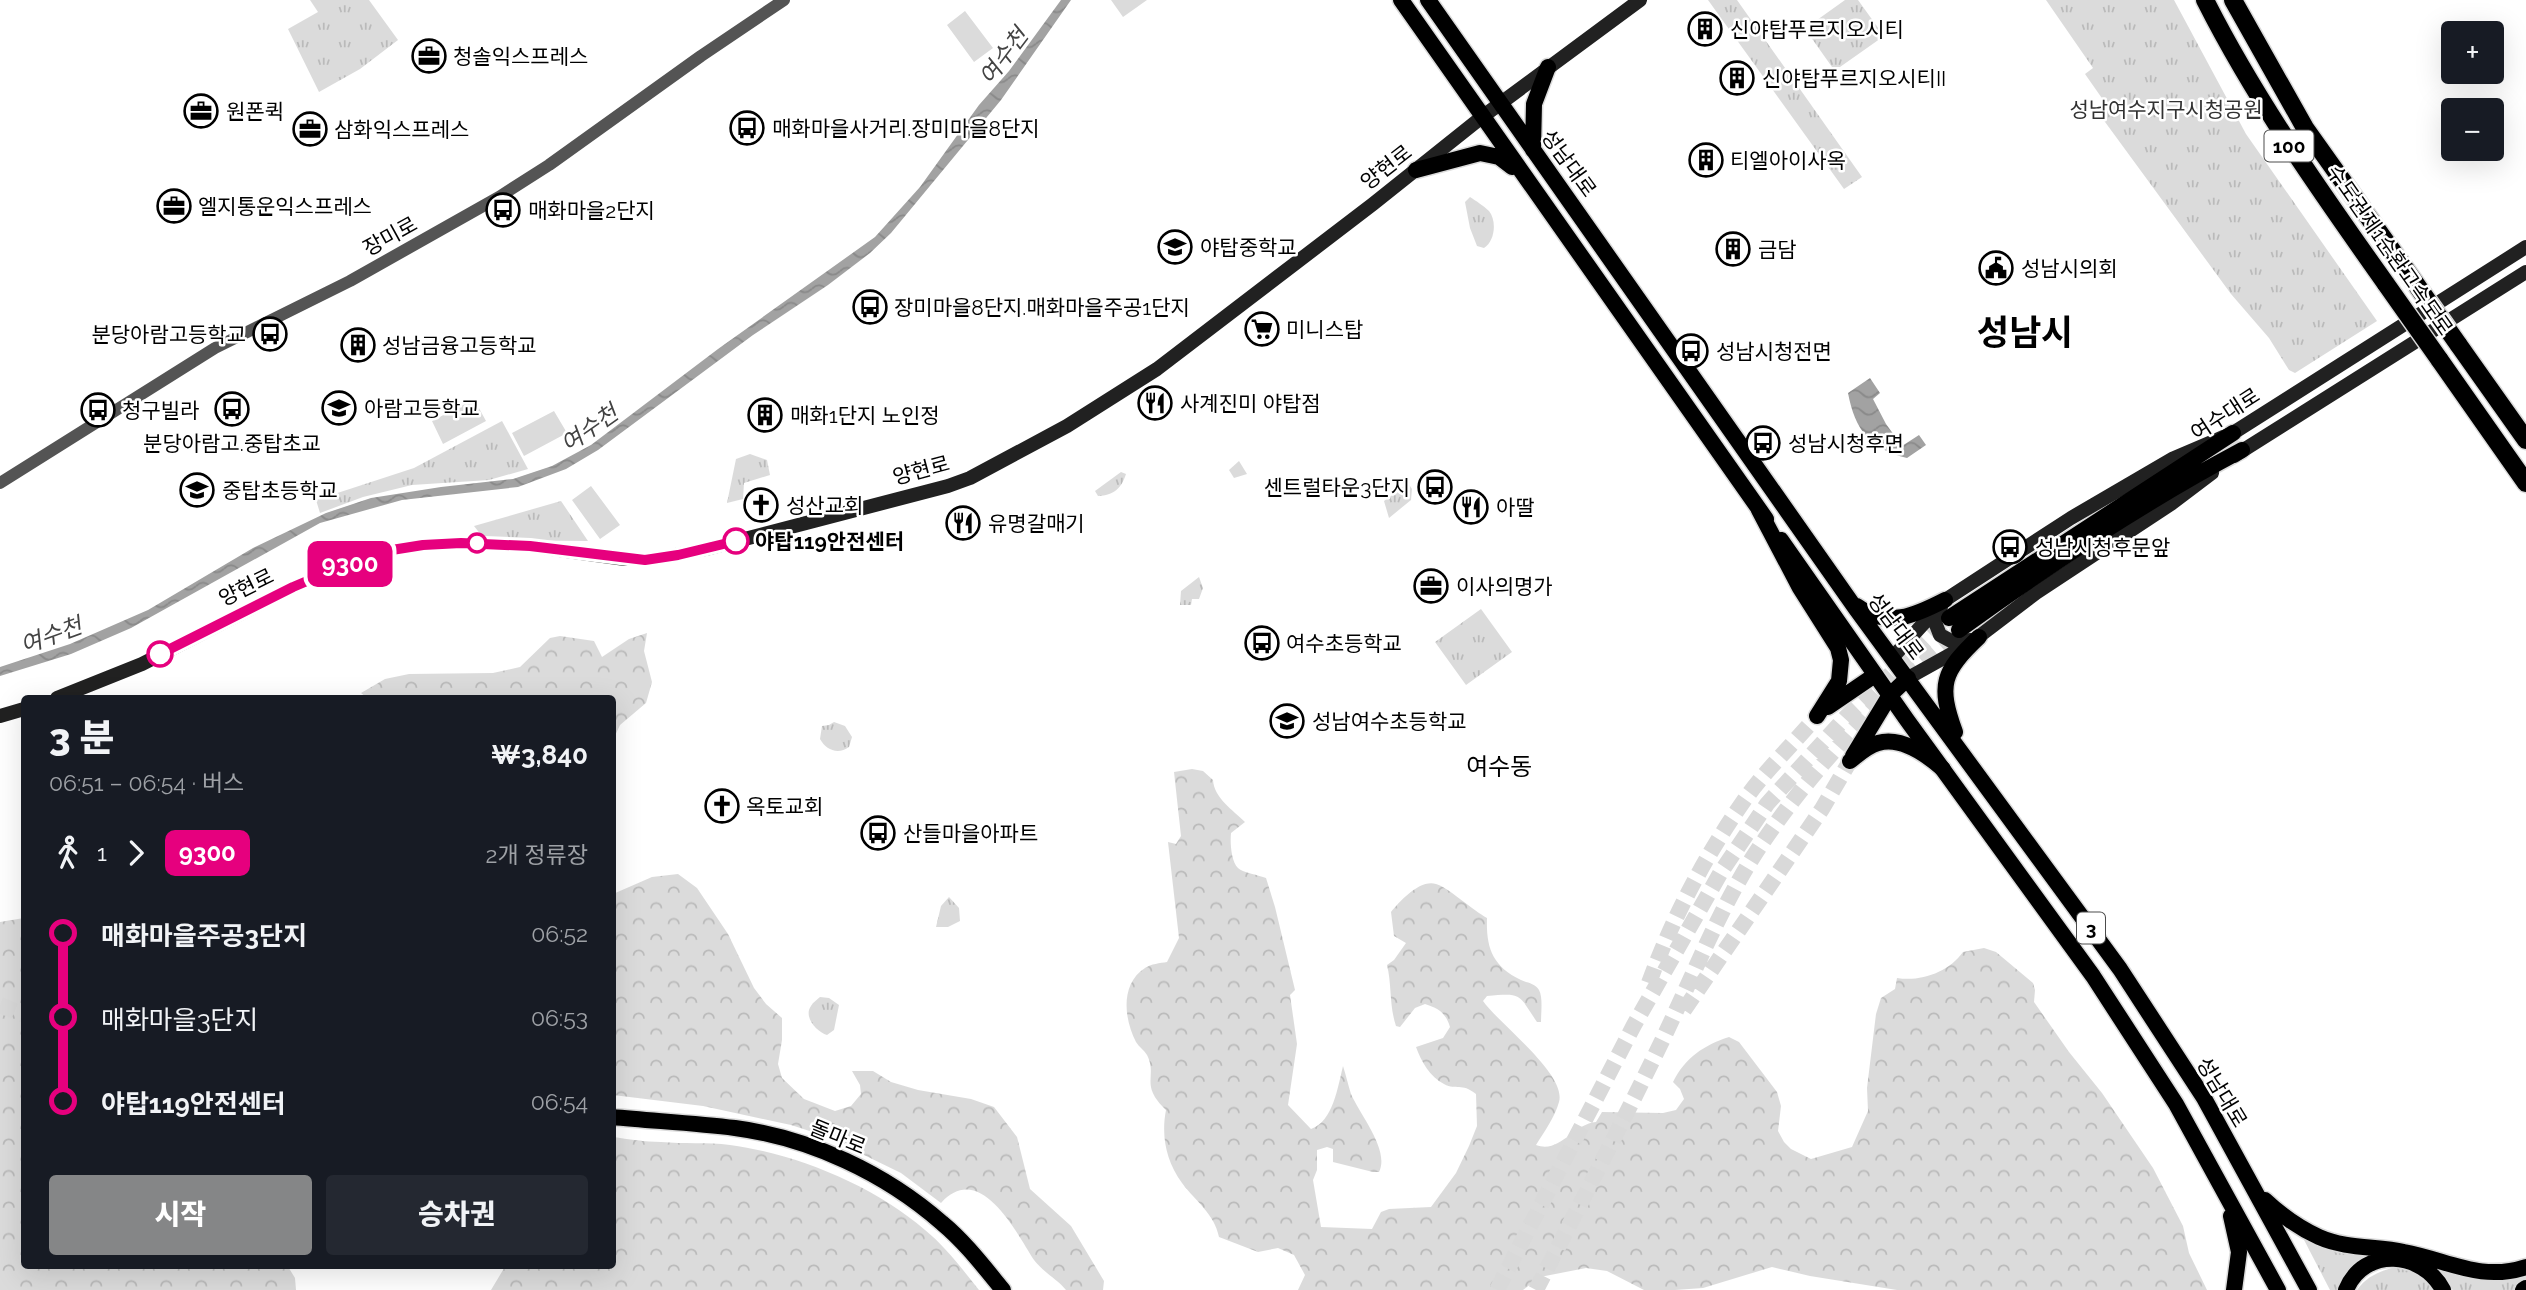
<!DOCTYPE html>
<html lang="ko">
<head>
<meta charset="utf-8">
<style>
	body { margin:0; font-family:Raleway,"Noto Sans KR",sans-serif; background:#242831; color:#f1f3f6; height:100vh; display:flex; flex-direction:column; font-size:26px; white-space:nowrap }
	* { box-sizing:border-box; margin:0 }
	p { font-size:23px; color:#9ea1a6 }
	.icon { flex:none; width:38px; height:38px; fill:none; stroke:currentColor; stroke-width:2; stroke-linecap:round; stroke-linejoin:round }
	.map { position:relative; flex:1; overflow:hidden }
	.sheet { position:absolute; left:21px; top:695px; width:595px; height:574px; display:flex; flex-direction:column; background:#171b24; border-radius:7px; box-shadow:0 7px 28px #0002 }
	.sheet>* { flex:none }
	.badge { padding:0 14px; border-radius:10px; font-size:24px; line-height:46px }
	.controls { position:absolute; left:2441px; top:21px; display:grid; gap:14px }
	.controls a { display:grid; place-items:center; width:63px; height:63px; border-radius:7px; background:#171b24; box-shadow:0 7px 28px #0002; font-size:35px }
	.map>.badge { position:absolute; translate:-50% -50%; box-shadow:0 0 0 4px #fff }
	.legs { display:flex; align-items:center; gap:10px; height:77px; padding:0 28px; font-size:23px }
	.legs p { margin-inline-start:auto }
	.headline { display:flex; align-items:center; justify-content:space-between; height:119px; padding:0 28px }
	h1 { font-size:38px; font-weight:800; line-height:52px }
	.action { display:flex; gap:14px; margin-top:auto; padding:14px 28px }
	.action a { flex:1; height:80px; border-radius:7px; background:#858687; color:#fff; font-size:28px; font-weight:800; line-height:80px; text-align:center }
	.action a+a { background:#242831; color:#f1f3f6 }
	ul { padding:0 28px; list-style:none }
	li { display:flex; align-items:center; gap:24px; height:84px; font-size:26px }
	li i { display:grid; place-items:center; width:10px; height:100%; margin:0 9px; background:currentColor }
	li i::after { content:''; width:18px; height:18px; margin:-9px; border:5px solid; border-radius:50%; background:#171b24 }
	li p { margin-inline-start:auto }
	li:first-child i { background:linear-gradient(#0000 50%,currentColor 0) }
	li:last-child i { background:linear-gradient(currentColor 50%,#0000 0) }
	.map>svg:first-child { display:block }
</style>
</head>
<body>
<div class="map">
<svg width="2526" height="1290" viewBox="0 0 2526 1290">
	<defs>
		<pattern id="grass-tufts" width="24" height="20" patternUnits="userSpaceOnUse" patternTransform="scale(1.75)"><rect width="24" height="20" fill="#dbdbdb"/><path d="M3 7l-1-3M5 7V3M7 7l1-3M15 17l-1-3M17 17v-4M19 17l1-3" fill="none" stroke="#bababa"/></pattern>
		<pattern id="forest-crowns" width="20" height="18" patternUnits="userSpaceOnUse" patternTransform="scale(1.75)"><rect width="20" height="18" fill="#dbdbdb"/><path d="M2 6a3 3 0 1 1 6 0M12 15a3 3 0 1 1 6 0" fill="none" stroke="#bababa"/></pattern>
		<pattern id="water-waves" width="16" height="10" patternUnits="userSpaceOnUse" patternTransform="scale(1.75)"><rect width="16" height="10" fill="#a2a2a2"/><path d="M0 5q4-4 8 0t8 0" fill="none" stroke="#8a8a8a"/></pattern>
	</defs>
	<rect width="100%" height="100%" fill="#fff"/>
	<!-- grass -->
	<path fill="url(#grass-tufts)" d="M310,0H369L398,40L360,69L319,92L288,29L318,12Z
		M1111,0H1147L1123,17Z
		M1708,0H1737L1862,177L1844,189Z
		M1845,0H1858L1884,36L1840,67H1832L1808,33L1810,25Z
		M2046,0H2174L2246,134L2377,321L2295,373L2289,370L2269,338L2231,294L2097,111L2106,104L2085,74L2093,68Z
		M1470,197C1476,201 1484,206 1489,211C1497,221 1495,241 1484,248L1477,246L1470,228L1465,202Z
		M502,421L528,469L489,480L412,485L363,497L320,513L316,500L414,468Z
		M750,454L767,460L770,475L744,483L743,499L727,503L736,459Z
		M1239,461L1247,474L1234,478L1229,470Z
		M1121,472L1126,474C1121,489 1114,495 1098,496L1095,491Z
		M1408,483L1412,489L1411,500L1389,518L1384,501Z
		M561,501L588,541L485,540L474,526Z
		M1199,577L1203,588L1199,599H1192L1191,605H1180L1181,591Z
		M1481,609L1512,652L1466,685L1435,642Z
		M834,722L845,726L852,737L849,747C838,755 826,750 820,739L822,726L829,725Z
		M949,897L959,908L960,921L948,927H936L941,906Z
		M820,997L829,998L839,1005L834,1030L827,1035C817,1032 803,1017 811,1006C813,1002 817,1000 820,997Z
		M2302,1236L2328,1249L2380,1254L2339,1290H2330Z
		M2433,1266C2466,1276 2491,1282 2526,1274V1283L2517,1290H2453Z
		M2396,1267C2412,1271 2425,1275 2434,1290H2357C2367,1276 2380,1271 2396,1267Z"/>
	<!-- forest -->
	<path fill="url(#forest-crowns)" d="M647,633L644,651L652,682L646,703L620,725L613,740L612,698H367L361,693L385,679L409,674L493,673L520,667L550,638L560,636L594,641L602,657L629,639Z
		M1192,769L1203,771L1213,780C1214,798 1233,810 1245,822L1231,833C1230,842 1231,861 1238,868C1243,873 1259,875 1266,878L1275,907L1295,990L1290,995L1297,1044L1288,1105L1311,1129C1333,1122 1338,1086 1343,1066C1346,1075 1348,1085 1351,1094C1360,1115 1390,1150 1379,1172H1373L1333,1162V1149L1327,1147L1317,1150V1170L1313,1180L1321,1227L1372,1229L1381,1212L1389,1209L1431,1207L1456,1173L1469,1146L1477,1126L1476,1094C1461,1082 1457,1091 1444,1084C1430,1077 1421,1061 1416,1047L1443,1038L1450,1027C1446,1013 1438,1008 1425,1004L1415,1008L1400,1027L1396,1026C1389,1005 1392,985 1387,965L1394,960L1406,943L1394,936L1391,912C1400,901 1420,879 1436,884C1446,886 1474,911 1487,918C1486,947 1492,966 1521,980C1527,983 1535,983 1539,990C1543,997 1541,1013 1541,1022H1537C1518,994 1523,993 1487,996L1483,1001C1499,1024 1567,1074 1559,1102C1555,1117 1544,1132 1536,1145C1560,1154 1573,1124 1596,1122L1602,1112L1663,1113L1676,1110L1684,1099L1680,1089L1673,1082C1685,1058 1704,1045 1729,1037L1739,1042L1777,1092L1781,1106L1778,1131L1784,1142L1791,1149L1811,1159L1852,1147L1868,1111L1867,1088L1876,1014L1881,998L1895,989L1897,978C1921,982 1949,972 1963,952L1984,948L1996,952L2033,983L2035,990L2034,1002L2069,1052L2102,1093L2153,1168L2183,1226L2189,1253L2207,1290H1897L1810,1276L1772,1267L1703,1288L1675,1290H1644L1607,1271L1586,1268L1540,1277L1523,1290H1298L1305,1275L1294,1255L1278,1248L1258,1252L1219,1237C1214,1213 1196,1202 1182,1183C1166,1161 1161,1136 1166,1110C1139,1084 1158,1077 1147,1055C1144,1050 1139,1047 1136,1042C1124,1019 1120,984 1145,968C1151,964 1160,963 1167,962L1179,938L1168,842L1176,844L1181,836L1174,772Z
		M678,874L697,888L728,934L754,988L766,1004L782,1018V1040L778,1064L782,1078L804,1099L835,1111L851,1106L861,1094L860,1085L852,1071H873L891,1082L918,1090L971,1099L994,1107L1017,1137L1030,1189L1071,1226L1104,1281L1103,1290H1066C1057,1279 1043,1272 1034,1260C1016,1232 980,1160 941,1203L901,1173L825,1136L791,1125L703,1106L613,1095V894L652,877Z
		M24,918V1265H287L295,1278L296,1290H0V922Z
		M613,1137C628,1139 645,1142 661,1142C684,1144 707,1142 730,1145C797,1154 874,1186 925,1230C946,1247 962,1269 979,1290H491L506,1265H612Z"/>
	<!-- pitch -->
	<path fill="#dbdbdb" d="M965,11L993,48L974,62L947,25Z
		M474,399L486,421L443,444L432,421Z
		M554,411L567,433L524,456L512,433Z
		M591,486L620,525L600,539L572,500Z"/>
	<!-- water -->
	<path fill="url(#water-waves)" d="M1061,0H1071L1001,100L891,233L870,253L828,285L753,335L598,450L566,469L518,487L402,500L320,523L131,628L71,654L0,676V667L70,644L148,610L253,548L326,513L371,498L441,487L513,479L552,466L591,445L718,349L875,237L920,187L979,105L1009,71Z
		M1870,378L1880,393L1873,399L1886,424L1902,446L1919,435L1926,445L1907,458C1870,449 1855,430 1848,393Z"/>
	<g fill="none" stroke-linecap="round" stroke-linejoin="round">
		<!-- primary-tunnel -->
		<path stroke="#d9d9d9" stroke-width="16" stroke-dasharray="16 8" stroke-linecap="butt" d="M0,1005L24,1015"/>
		<!-- trunk-tunnel -->
		<path stroke="#d9d9d9" stroke-width="16" stroke-dasharray="16 8" stroke-linecap="butt" d="M1904,677L1959,630
			M1649,983C1672,919 1704,858 1743,802C1764,772 1793,744 1817,716
			M1684,1010L1822,809L1850,761
			M1497,1290L1634,1025L1721,872L1767,804L1845,718L1946,621
			M1536,1290C1578,1208 1621,1126 1661,1043C1691,981 1716,916 1753,857C1791,798 1839,743 1888,693"/>
		<defs>
			<path id="primary" d="M1401,0L1766,519
				M1428,0L1856,609L2120,969L2204,1098L2309,1290
				M1533,150L1534,104L1548,67
				M1416,170L1480,153L1499,157L1512,167
				M1781,540L1907,720L2093,976L2176,1104L2278,1290
				M1857,606C1887,629 1916,615 1945,600
				M1955,732C1938,685 1942,672 1979,637
				M612,1117C653,1121 695,1123 735,1128C810,1138 885,1173 942,1223C965,1242 984,1267 1003,1290
				M2265,1200C2281,1215 2299,1228 2319,1237C2346,1249 2376,1246 2404,1252C2448,1260 2480,1282 2526,1267
				M2231,1216L2239,1252L2234,1290
				M2346,1290C2364,1246 2423,1251 2443,1290
				M2523,1290L2526,1288"/>
			<path id="trunk" d="M1759,510L1800,588L1838,648L1841,660L1839,681L1817,716
				M1949,618L2233,433
				M1959,630C2049,565 2144,502 2242,450
				M1828,707L1875,675
				M1853,756L1890,695L1908,678
				M1850,761C1859,754 1867,746 1878,743C1901,736 1927,755 1943,769"/>
			<path id="motorway" d="M2205,0C2256,101 2321,192 2386,284
				M2233,0L2305,128L2406,270
				M2458,344L2526,440
				M2439,359L2526,483"/>
		</defs>
		<!-- primary casing -->
		<use href="#primary" stroke="#dbdbdb" stroke-width="19"/>
		<!-- trunk casing -->
		<use href="#trunk" stroke="#dbdbdb" stroke-width="19"/>
		<!-- motorway casing -->
		<use href="#motorway" stroke="#dbdbdb" stroke-width="21"/>
		<!-- tertiary -->
		<path stroke="#545454" stroke-width="12" d="M0,483L215,348L350,281L499,197L549,165L701,56L784,0"/>
		<!-- secondary -->
		<path stroke="#212121" stroke-width="14" d="M2234,456L2526,272
			M1941,607L1935,622L1940,635L1953,642L1971,640
			M1892,658L1945,600L2071,518L2172,459L2233,433L2526,247
			M1908,678L1969,644L2036,593L2171,504L2212,473
			M57,698L142,664L293,587L373,553L423,545L461,543L530,546L625,559H654L706,549L948,486L970,478L1067,426L1157,369L1373,204L1482,117L1640,0
			M0,716L24,709"/>
		<!-- primary -->
		<use href="#primary" stroke="#000" stroke-width="16"/>
		<!-- trunk -->
		<use href="#trunk" stroke="#000" stroke-width="16"/>
		<!-- motorway -->
		<use href="#motorway" stroke="#000" stroke-width="18"/>
		<defs>
			<path id="motorway-bridge" d="M2406,270L2458,344
				M2386,284L2439,359"/>
		</defs>
		<!-- motorway-bridge casing -->
		<use href="#motorway-bridge" stroke="#dbdbdb" stroke-width="21" stroke-linecap="butt"/>
		<!-- motorway-bridge -->
		<use href="#motorway-bridge" stroke="#000" stroke-width="18"/>
	</g>
	<g fill="none" stroke-linecap="round" stroke-linejoin="round">
		<defs>
			<path id="line-1" d="M160,654L293,587L373,553L423,545L461,543L530,546L645,560L678,555L736,541"/>
		</defs>
		<!-- line-1 casing -->
		<use href="#line-1" stroke="#fff" stroke-width="16"/>
		<!-- line-1 -->
		<use href="#line-1" stroke="#e6007e" stroke-width="10"/>
	</g>
	<!-- icons -->
	<defs>
		<symbol id="building-ring" viewBox="-11 -11 22 22"><circle r="9.5" fill="#fff" stroke="#000" stroke-width="1.5"/><path d="M-4-6H4V6H1V3H-1V6H-4ZM-2.5-4.3h1.7v1.8h-1.7ZM.8-4.3h1.7v1.8H.8ZM-2.5-1h1.7V.8h-1.7ZM.8-1h1.7V.8H.8Z" fill="#000"/></symbol>
		<symbol id="office-ring" viewBox="-11 -11 22 22"><circle r="9.5" fill="#fff" stroke="#000" stroke-width="1.5"/><path d="M-6-3h4V-5.5h4V-3h4V5H-6ZM-1-4.5V-3h2v-1.5ZM-6 0V1H6V0Z" fill="#000"/></symbol>
		<symbol id="bus-ring" viewBox="-11 -11 22 22"><circle r="9.5" fill="#fff" stroke="#000" stroke-width="1.5"/><path d="M-5-6H5V4H4V6H2V4H-2V6H-4V4H-5ZM-3.5-4V0h7V-4ZM-3.5 1.2v1.5H-2V1.2ZM2 1.2v1.5H3.5V1.2Z" fill="#000"/></symbol>
		<symbol id="school-ring" viewBox="-11 -11 22 22"><circle r="9.5" fill="#fff" stroke="#000" stroke-width="1.5"/><path d="M0-5L7-2L0 1L-7-2ZM-4 1L0 2.5L4 1V4Q0 6-4 4Z" fill="#000"/></symbol>
		<symbol id="civic-ring" viewBox="-11 -11 22 22"><circle r="9.5" fill="#fff" stroke="#000" stroke-width="1.5"/><path d="M-.6-6.5H3V-4.5H.6V-3L4-1V1h2V6H-6V1h2V-1L-.6-3ZM-1.2 2.5V6h2.4V2.5Z" fill="#000"/></symbol>
		<symbol id="supermarket-ring" viewBox="-11 -11 22 22"><circle r="9.5" fill="#fff" stroke="#000" stroke-width="1.5"/><path d="M-6-5.5h2.5l.6 2H6L4.5 2H-2.5L-4.4-4H-6ZM-1.5 3.2a1.3 1.3 0 1 0 .1 0ZM3 3.2a1.3 1.3 0 1 0 .1 0Z" fill="#000"/></symbol>
		<symbol id="restaurant-ring" viewBox="-11 -11 22 22"><circle r="9.5" fill="#fff" stroke="#000" stroke-width="1.5"/><path d="M-5-6h1v4h1v-4h1v4h1v-4h1v5L-1.5 .5V6h-2V.5L-5-1ZM5-6V6H3V1.5H1.5Q1.5-4 5-6Z" fill="#000"/></symbol>
		<symbol id="church-ring" viewBox="-11 -11 22 22"><circle r="9.5" fill="#fff" stroke="#000" stroke-width="1.5"/><path d="M-1.2-6h2.4v3.5h3.3v2.4h-3.3V6h-2.4V-.1h-3.3v-2.4h3.3Z" fill="#000"/></symbol>
	</defs>
	<g fill-rule="evenodd">
		<use href="#building-ring" x="1686" y="10" width="38" height="38"/>
		<use href="#office-ring" x="410" y="37" width="38" height="38"/>
		<use href="#building-ring" x="1718" y="59" width="38" height="38"/>
		<use href="#office-ring" x="182" y="92" width="38" height="38"/>
		<use href="#bus-ring" x="728" y="109" width="38" height="38"/>
		<use href="#office-ring" x="291" y="110" width="38" height="38"/>
		<use href="#building-ring" x="1687" y="141" width="38" height="38"/>
		<use href="#office-ring" x="155" y="187" width="38" height="38"/>
		<use href="#bus-ring" x="484" y="191" width="38" height="38"/>
		<use href="#school-ring" x="1156" y="228" width="38" height="38"/>
		<use href="#building-ring" x="1714" y="230" width="38" height="38"/>
		<use href="#civic-ring" x="1977" y="249" width="38" height="38"/>
		<use href="#bus-ring" x="851" y="288" width="38" height="38"/>
		<use href="#supermarket-ring" x="1243" y="310" width="38" height="38"/>
		<use href="#bus-ring" x="251" y="315" width="38" height="38"/>
		<use href="#building-ring" x="339" y="326" width="38" height="38"/>
		<use href="#bus-ring" x="1672" y="332" width="38" height="38"/>
		<use href="#restaurant-ring" x="1136" y="384" width="38" height="38"/>
		<use href="#school-ring" x="320" y="389" width="38" height="38"/>
		<use href="#bus-ring" x="213" y="390" width="38" height="38"/>
		<use href="#bus-ring" x="79" y="391" width="38" height="38"/>
		<use href="#building-ring" x="746" y="396" width="38" height="38"/>
		<use href="#bus-ring" x="1744" y="424" width="38" height="38"/>
		<use href="#bus-ring" x="1416" y="468" width="38" height="38"/>
		<use href="#school-ring" x="178" y="471" width="38" height="38"/>
		<use href="#church-ring" x="742" y="486" width="38" height="38"/>
		<use href="#restaurant-ring" x="1452" y="488" width="38" height="38"/>
		<use href="#restaurant-ring" x="944" y="504" width="38" height="38"/>
		<use href="#bus-ring" x="1991" y="528" width="38" height="38"/>
		<use href="#office-ring" x="1412" y="567" width="38" height="38"/>
		<use href="#bus-ring" x="1243" y="624" width="38" height="38"/>
		<use href="#school-ring" x="1268" y="702" width="38" height="38"/>
		<use href="#church-ring" x="703" y="787" width="38" height="38"/>
		<use href="#bus-ring" x="859" y="814" width="38" height="38"/>
	</g>
	<!-- markers -->
	<g fill="#fff" stroke="#e6007e" stroke-width="3.5">
		<circle cx="736" cy="541" r="12"/>
		<circle cx="477" cy="543" r="9"/>
		<circle cx="160" cy="654" r="12"/>
	</g>
	<g text-anchor="middle" dominant-baseline="central" stroke-width="5" stroke-linejoin="round" paint-order="stroke">
		<!-- shield labels -->
		<g fill="#fff" stroke="#4c4c4c" stroke-width="2">
			<rect x="2264.5" y="130.5" width="49" height="31" rx="5"/>
			<rect x="2077" y="912.5" width="28" height="31" rx="5"/>
		</g>
		<g font-size="19" font-weight="bold" fill="#000">
			<text x="2289" y="146">100</text>
			<text x="2091" y="928">3</text>
		</g>
		<!-- poi labels -->
		<g font-size="21" fill="#000" stroke="#fff" text-anchor="start">
			<text x="1730" y="29">신야탑푸르지오시티</text>
			<text x="453" y="56">청솔익스프레스</text>
			<text x="1762" y="78">신야탑푸르지오시티II</text>
			<text x="226" y="111">원폰퀵</text>
			<text x="772" y="128">매화마을사거리.장미마을8단지</text>
			<text x="334" y="129">삼화익스프레스</text>
			<text x="1730" y="160">티엘아이사옥</text>
			<text x="198" y="206">엘지통운익스프레스</text>
			<text x="528" y="210">매화마을2단지</text>
			<text x="1200" y="247">야탑중학교</text>
			<text x="1758" y="249">금담</text>
			<text x="2021" y="268">성남시의회</text>
			<text x="894" y="307">장미마을8단지.매화마을주공1단지</text>
			<text x="1286" y="329">미니스탑</text>
			<text x="246" y="334" text-anchor="end">분당아람고등학교</text>
			<text x="382" y="345">성남금융고등학교</text>
			<text x="1716" y="351">성남시청전면</text>
			<text x="1180" y="403">사계진미 야탑점</text>
			<text x="364" y="408">아람고등학교</text>
			<text x="122" y="410">청구빌라</text>
			<text x="790" y="415">매화1단지 노인정</text>
			<text x="232" y="443" text-anchor="middle">분당아람고.중탑초교</text>
			<text x="1788" y="443">성남시청후면</text>
			<text x="1410" y="487" text-anchor="end">센트럴타운3단지</text>
			<text x="222" y="490">중탑초등학교</text>
			<text x="786" y="505">성산교회</text>
			<text x="1496" y="507">아딸</text>
			<text x="988" y="523">유명갈매기</text>
			<text x="2035" y="547">성남시청후문앞</text>
			<text x="1456" y="586">이사의명가</text>
			<text x="1286" y="643">여수초등학교</text>
			<text x="1312" y="721">성남여수초등학교</text>
			<text x="746" y="806">옥토교회</text>
			<text x="903" y="833">산들마을아파트</text>
		</g>
		<!-- park labels -->
		<g font-size="21" fill="#323232" stroke="#fff">
			<text x="2166" y="109">성남여수지구시청공원</text>
		</g>
		<!-- street labels -->
		<g font-size="21" fill="#000" stroke="#fff">
			<text transform="translate(1569 163) rotate(54)">성남대로</text>
			<text transform="translate(1386 167) rotate(-38)">양현로</text>
			<text transform="translate(390 236) rotate(-29)">장미로</text>
			<text transform="translate(2390 250) rotate(55)">수도권제1순환고속도로</text>
			<text transform="translate(2225 414) rotate(-33)">여수대로</text>
			<text transform="translate(921 470) rotate(-15)">양현로</text>
			<text transform="translate(246 587) rotate(-26)">양현로</text>
			<text transform="translate(1896 626) rotate(53)">성남대로</text>
			<text transform="translate(2222 1092) rotate(59)">성남대로</text>
			<text transform="translate(838 1137) rotate(22)">돌마로</text>
		</g>
		<!-- stop labels -->
		<g font-size="21" font-weight="bold" fill="#000" stroke="#fff" text-anchor="start">
			<text x="755" y="541">야탑119안전센터</text>
		</g>
		<!-- water labels -->
		<g font-size="23" font-style="italic" fill="#434343" stroke="#fff">
			<text transform="translate(1003 56) rotate(-53)">여수천</text>
			<text transform="translate(589 428) rotate(-35)">여수천</text>
			<text transform="translate(51 635) rotate(-20)">여수천</text>
		</g>
		<!-- quarter labels -->
		<g font-size="24" fill="#000" stroke="#fff">
			<text x="1499" y="766">여수동</text>
		</g>
		<!-- town labels -->
		<g font-size="35" font-weight="bold" fill="#000" stroke="#fff">
			<text x="2025" y="332">성남시</text>
		</g>
	</g>
</svg>
<div class="controls">
<a>+</a>
<a>−</a>
</div>
<b class="badge" style="left:350px;top:564px;background:#e6007e;color:#fff">9300</b>
<section class="sheet">
<div class="headline"><div><h1>3 분</h1><p>06:51 – 06:54 · 버스</p></div><b>₩3,840</b></div>
<div class="legs"><svg class="icon" aria-label="walk" viewBox="0 0 24 24"><circle cx="13" cy="4" r="2"/><path d="M13 8l-2 6 4 7M11 14l-3 7M7 12l3-4h3l4 4"/></svg>1<svg class="icon" aria-label="forward" viewBox="0 0 24 24"><path d="M9 5l7 7-7 7"/></svg><b class="badge" style="background:#e6007e;color:#fff">9300</b><p>2개 정류장</p></div>
<ul>
<li><i style="color:#e6007e"></i><b>매화마을주공3단지</b><p>06:52</p></li>
<li><i style="color:#e6007e"></i><span>매화마을3단지</span><p>06:53</p></li>
<li><i style="color:#e6007e"></i><b>야탑119안전센터</b><p>06:54</p></li>
</ul>
<div class="action"><a>시작</a><a>승차권</a></div>
</section>
</div>
</body>
</html>
